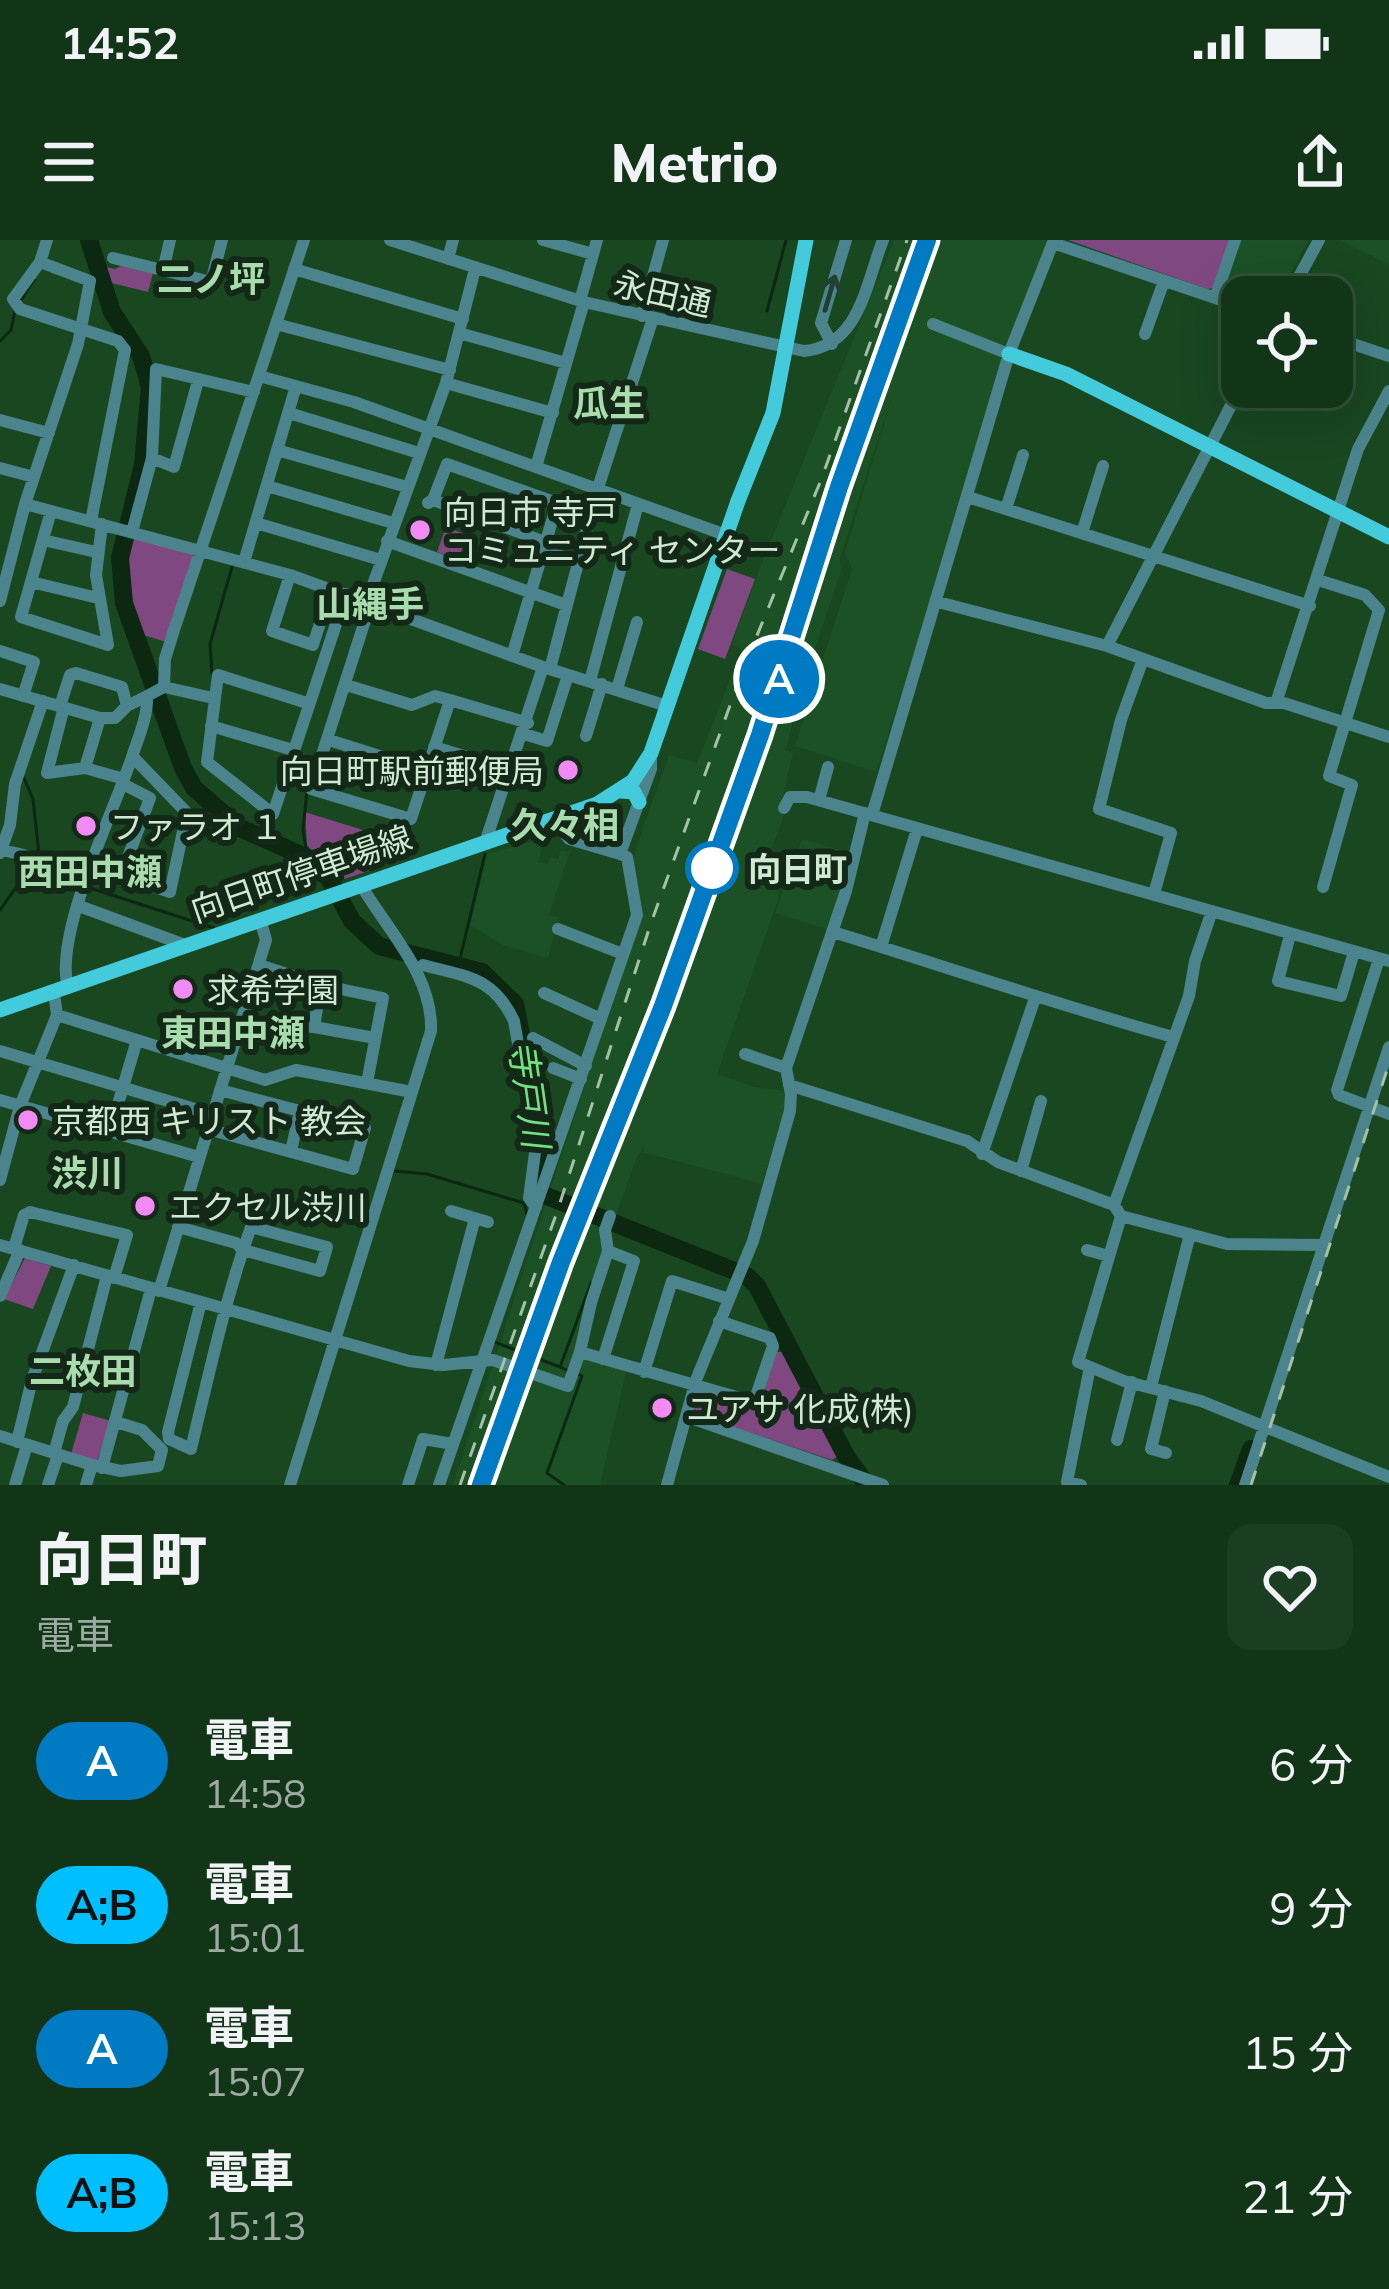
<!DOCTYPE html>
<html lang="ja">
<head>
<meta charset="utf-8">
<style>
	body { margin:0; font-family:Mulish,"Noto Sans JP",sans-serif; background:#1b3d21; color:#f1f3f6; height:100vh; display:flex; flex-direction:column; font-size:45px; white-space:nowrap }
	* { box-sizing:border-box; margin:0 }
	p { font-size:39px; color:#9caba2 }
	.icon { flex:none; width:66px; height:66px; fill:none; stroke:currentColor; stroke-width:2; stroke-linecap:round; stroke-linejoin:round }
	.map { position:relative; height:1245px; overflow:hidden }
	.panel { display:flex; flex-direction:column; background:#123518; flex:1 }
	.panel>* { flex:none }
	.badge { padding:0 24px; border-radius:39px; font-size:42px; line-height:78px }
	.buttons { position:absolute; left:1221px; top:36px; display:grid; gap:24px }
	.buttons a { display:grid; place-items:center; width:132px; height:132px; border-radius:24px; background:#123518; box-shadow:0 12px 48px #0002,0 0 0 3px #315037; font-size:60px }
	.map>.badge { position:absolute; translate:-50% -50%; box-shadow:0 0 0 6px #fff }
	.round { display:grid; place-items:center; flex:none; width:126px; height:126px; border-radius:24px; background:#1b3d21 }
	.overview { display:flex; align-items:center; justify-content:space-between; height:204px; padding:0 36px }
	h1 { font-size:57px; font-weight:800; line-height:90px }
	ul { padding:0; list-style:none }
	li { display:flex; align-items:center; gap:36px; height:144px; padding:0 36px }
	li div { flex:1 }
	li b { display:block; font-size:45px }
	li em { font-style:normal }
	li .badge { min-width:132px; font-weight:700; text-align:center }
	.status { display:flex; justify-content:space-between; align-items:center; height:84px; padding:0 60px; background:#123518; direction:ltr }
	.status svg { height:33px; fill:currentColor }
	header { display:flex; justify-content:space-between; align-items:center; height:156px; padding:0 36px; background:#123518; font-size:54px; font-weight:800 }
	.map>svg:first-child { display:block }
</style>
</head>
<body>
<div class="status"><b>14:52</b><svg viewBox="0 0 49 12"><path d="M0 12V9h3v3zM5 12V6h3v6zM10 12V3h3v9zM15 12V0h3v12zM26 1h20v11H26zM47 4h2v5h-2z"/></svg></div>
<header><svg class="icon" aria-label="menu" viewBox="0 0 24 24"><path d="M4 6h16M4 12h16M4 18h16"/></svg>Metrio<svg class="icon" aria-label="share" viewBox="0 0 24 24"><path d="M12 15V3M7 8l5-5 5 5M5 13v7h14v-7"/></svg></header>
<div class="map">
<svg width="1389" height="1245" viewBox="0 0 1389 1245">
	<rect width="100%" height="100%" fill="#184720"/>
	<!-- built -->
	<path fill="#1b5125" d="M894,0H1049L1007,103L935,349L876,532L795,506L852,329L845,312L896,144L840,318L841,332L800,452L786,510L793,513L781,566L786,569L767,622L779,657L717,834L754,847L785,851L787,862L762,944L643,912L645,905L637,917L615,978L607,976L599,997L602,1009L574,1114L626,1132L600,1245H453L642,671L633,619L645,582L669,515L697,523L742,409L732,404L762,322Z
		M1240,0H1309L1277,57L1242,59L1222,53Z
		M1340,0H1389V25L1358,9Z
		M802,599L853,614L830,690L775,673Z
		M529,602L542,605L539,622L548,624L550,617L558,619L561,610L570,612L549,675L559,677L548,718L503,705L470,685L487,614Z"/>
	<!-- green -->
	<path fill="#804881" d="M1068,0H1229L1214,48L1207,49Z
		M121,26L153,33L148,52L108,42L106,27L115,29Z
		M446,287L467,295L458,320L437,312Z
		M129,295L191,313L195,318L167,402L139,394L126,351Z
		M727,329L755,339L725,419L698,409Z
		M305,572L363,590L375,629L338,641L307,605Z
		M36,621L82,638L79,649L30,630Z
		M25,1018L51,1026L33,1069L4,1059Z
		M777,1112H784L840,1215L832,1220L698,1175L694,1168L697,1157L703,1153L758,1168Z
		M83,1173L111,1181L97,1221L71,1214Z"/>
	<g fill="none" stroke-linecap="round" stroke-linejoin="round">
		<!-- stream -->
		<path stroke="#0d2811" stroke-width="3" d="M20,62L34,40
			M767,71L786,0
			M0,101L11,90L15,70
			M212,434L210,404L232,327
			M307,614L303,590L307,550
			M90,648L214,688
			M0,670L39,615L33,559L24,538
			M458,727L485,614
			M395,931L427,934L524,963L527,975
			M492,1101L560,1127
			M569,1131L560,1127L591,1043
			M564,1245L547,1233L582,1136L578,1134"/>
		<!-- river -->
		<path stroke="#0d2811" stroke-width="18" d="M89,0L112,72L141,116L150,147L143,225L120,318L124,363L183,528L194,548L240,588L321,624L352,681L379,706L482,732L515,764L540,892L539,953L747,1036L757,1046L846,1216L867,1245
			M1238,1245L1251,1209"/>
		<!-- minor -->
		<path stroke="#4b848c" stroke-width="12" d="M47,0L40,22L13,59L20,69L118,101L125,110L91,281
			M390,0L584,62L804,111C860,106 866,43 883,0
			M543,0L593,14
			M1053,3L1242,67
			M113,18L211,42L222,0
			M448,19L453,0
			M40,22L90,41L78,104L25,264L290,335L543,427L667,466
			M294,29L463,79
			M163,31L170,0
			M1288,57L1319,0
			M1215,58L1235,0
			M580,61L597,0
			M642,76L663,0
			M276,84L450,130
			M933,84L1009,114
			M459,93L566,123
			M1145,94L1164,41
			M1332,97L1389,116
			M832,104L821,83L846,0
			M259,136L354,162L726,295
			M446,143L553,173
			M289,173L419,213
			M0,180L49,193
			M277,210L407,247
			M152,218L174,227L198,141
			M536,227L584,62
			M0,228L34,237
			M267,246L393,283
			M968,257L1310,366
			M433,260L447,224L591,275
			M428,263L433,260L545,302
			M1006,269L1023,215
			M51,271L21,377L108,405L96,335L102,284
			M256,283L381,320
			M132,292L152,218L156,129L254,152
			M1082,293L1103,226
			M43,300L96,312
			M387,301L566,365
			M543,311L578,321
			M244,322L296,146
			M290,335L272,391L313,405L331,349
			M1318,340L1365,355L1379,370L1329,536L1352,545L1323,647
			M31,342L98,358
			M0,361L25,264
			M367,361L446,143L475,29
			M938,362L1107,406L1266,463H1284L1389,497
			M1107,406L1242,144
			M0,411L34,422L23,456
			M512,416L557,264
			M1143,419L1121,480L1099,569L1171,593L1154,654
			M550,429L598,248L653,78
			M590,441L638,264
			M346,445L412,465L435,456L450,460L411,579L311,549L371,362
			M164,447L213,458
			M0,449L100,478H115L127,466L147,456
			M617,449L637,382
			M450,460L528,483
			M307,463L218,435L207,522L273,574L346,354
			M1276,463L1358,209L1389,151
			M60,466L70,435L76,433L122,447L127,466
			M64,467L47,533L85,528L124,539
			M211,486L293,510
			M524,494L547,501L568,435
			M586,496L602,444
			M329,500L427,531
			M434,507L511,530
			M85,528L100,478
			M819,560L828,527
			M784,568L790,557H807L1389,721
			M872,575L1009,114L1054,0
			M553,579L569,599L620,614L651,529V513
			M486,600L543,427
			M2,610L24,615
			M0,613L10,585L15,544L43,461
			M92,626L170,652L187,573L133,517
			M121,636L150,558L123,544
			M79,666L185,705
			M558,689L623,714
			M833,692C947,727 1058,765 1173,797
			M1290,695L1278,741L1341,756L1354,712
			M881,707L917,589
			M1379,719L1337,850L1339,855L1389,874
			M259,725L321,745L383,758L367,843
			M423,725C466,737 493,736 514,781L536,905L529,958L536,967
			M68,748C53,693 116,568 134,511C140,494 148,474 147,456L164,447L165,419L174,390L304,0
			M544,753L601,779
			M57,775L265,840L296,830L412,852
			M183,782L191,778L237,792
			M240,782L314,787L375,798
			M314,787L321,745
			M533,798L586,826
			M0,811L212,874
			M745,814L786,828
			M553,828L581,839
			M789,845L967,901L998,922L1114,965L1121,976L1227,1004L1323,1005
			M220,850L300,871L291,911
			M0,860L199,917
			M208,889L353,929L365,888L300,871
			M110,891L137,800
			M982,914L1035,758
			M1021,931L1041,861
			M0,940L20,866L57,775L54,753
			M1114,965L1189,756L1195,721L1212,671
			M451,971L488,982
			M1121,976L1078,1122L1124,1141L1201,1161L1389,1237
			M178,987L236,1003L243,1010L320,1031L327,1007L251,987C225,1059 209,1134 191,1209L169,1199L168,1192L201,1062
			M0,1005L409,1121L443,1125L493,1120L568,1146L580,1112L754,1162L773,1106L770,1098L719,1081
			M14,1008L24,975L30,972L127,995L114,1038
			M1087,1010L1109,1016
			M159,1051L266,700L260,679
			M0,1056L20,1010
			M580,1112L591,1063L608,1011L605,990L610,976
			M603,1119L634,1021L608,1011
			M436,1125L475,978
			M644,1132L672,1041L729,1059
			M1151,1147L1190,994
			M1165,1151L1151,1209L1166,1213
			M688,1177L883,1245
			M0,1196L92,1225
			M1117,1200L1132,1142
			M17,1202L32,1140L74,1025
			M54,1213L63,1181L73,1167L107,1036
			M102,1228L151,1049
			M15,1245L27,1205
			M48,1245L58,1215
			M86,1245L92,1225L121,1231L158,1226L162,1210L142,1190L116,1182
			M290,1245L431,791C433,735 388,691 361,645
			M408,1245L423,1199L453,1204
			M439,1245L637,675L627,617L620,614
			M667,1245L696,1140L753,1001L790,871L791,854L786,828L846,651L865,573
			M1081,1245L1067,1242L1090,1127
			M1245,1245L1389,807"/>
		<!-- major -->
		<path stroke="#43cadb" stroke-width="15" d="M1009,114L1066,134L1389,297
			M620,551L634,552L639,562
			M0,770L597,564L633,541L651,513L738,261L773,173L806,0"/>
		<!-- rail -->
		<path stroke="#a3c1a6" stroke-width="3" stroke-dasharray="15 15" stroke-linecap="butt" d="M460,1245L557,972L651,683L744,427L821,240L907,0
			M481,1245L561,1022L637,835L760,495L839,246L928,0
			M1251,1245L1389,824"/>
	</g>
	<!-- one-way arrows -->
	<defs><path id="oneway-shaft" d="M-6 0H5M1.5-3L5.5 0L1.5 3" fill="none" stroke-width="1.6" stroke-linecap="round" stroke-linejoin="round" transform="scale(3)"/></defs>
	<use stroke="#223f34" href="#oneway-shaft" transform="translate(830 53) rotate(-74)"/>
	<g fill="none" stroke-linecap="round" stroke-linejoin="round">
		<defs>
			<path id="line" d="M481,1245L561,1022L663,766L760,495L839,247L927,0"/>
		</defs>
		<!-- line casing -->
		<use href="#line" stroke="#fff" stroke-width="27"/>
		<!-- line -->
		<use href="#line" stroke="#007ac2" stroke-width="18"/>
	</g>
	<!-- markers -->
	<g fill="#f28af3" stroke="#142817" stroke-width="4.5">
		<circle cx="420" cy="290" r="12"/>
		<circle cx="568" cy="530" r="12"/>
		<circle cx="86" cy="586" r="12"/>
		<circle cx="183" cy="749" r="12"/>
		<circle cx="28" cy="880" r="12"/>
		<circle cx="145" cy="966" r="12"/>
		<circle cx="662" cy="1168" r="12"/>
	</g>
	<circle fill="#fff" stroke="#007ac2" stroke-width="6" cx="712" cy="628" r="24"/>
	<g text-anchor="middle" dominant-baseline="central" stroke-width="12" stroke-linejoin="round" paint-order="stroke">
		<!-- street labels -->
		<g font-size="33" fill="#d0e9d2" stroke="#142817">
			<text transform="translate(663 53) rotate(13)">永田通</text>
			<text transform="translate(301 633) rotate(-19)">向日町停車場線</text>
		</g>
		<!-- poi labels -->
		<g font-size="33" fill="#d0e9d2" stroke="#142817" text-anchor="start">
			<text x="444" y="271">向日市 寺戸<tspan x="444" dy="38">コミュニティ センター</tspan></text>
			<text x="544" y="530" text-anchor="end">向日町駅前郵便局</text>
			<text x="110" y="586">ファラオ １</text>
			<text x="207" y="749">求希学園</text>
			<text x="52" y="880">京都西 キリスト 教会</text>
			<text x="169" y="966">エクセル渋川</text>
			<text x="686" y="1168">ユアサ 化成(株)</text>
		</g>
		<!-- stop labels -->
		<g font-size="33" font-weight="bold" fill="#d0e9d2" stroke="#142817" text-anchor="start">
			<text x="748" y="628">向日町</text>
		</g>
		<!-- neighbourhood labels -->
		<g font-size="36" font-weight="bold" fill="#a9dcad" stroke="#142817">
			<text x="211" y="38">二ノ坪</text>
			<text x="609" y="162">瓜生</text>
			<text x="370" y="363">山縄手</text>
			<text x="565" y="584">久々相</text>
			<text x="90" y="631">西田中瀬</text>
			<text x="233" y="792">東田中瀬</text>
			<text x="87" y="932">渋川</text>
			<text x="83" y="1130">二枚田</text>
		</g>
		<!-- water labels -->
		<g font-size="36" font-style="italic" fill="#73e182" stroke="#142817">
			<text transform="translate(530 854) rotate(82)">寺戸川</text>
		</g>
	</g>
</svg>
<div class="buttons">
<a><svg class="icon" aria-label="locate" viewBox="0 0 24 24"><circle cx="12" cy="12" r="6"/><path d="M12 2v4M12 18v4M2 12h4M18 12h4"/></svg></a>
</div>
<b class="badge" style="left:779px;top:439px;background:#007ac2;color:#fff">A</b>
</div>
<section class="panel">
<div class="overview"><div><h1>向日町</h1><p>電車</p></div><a class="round"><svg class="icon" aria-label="heart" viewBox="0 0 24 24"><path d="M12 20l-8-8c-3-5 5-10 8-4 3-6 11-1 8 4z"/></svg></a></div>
<ul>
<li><span class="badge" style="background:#007ac2;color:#fff">A</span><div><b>電車</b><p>14:58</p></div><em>6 分</em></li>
<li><span class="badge" style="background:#00bfff;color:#111">A;B</span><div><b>電車</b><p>15:01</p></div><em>9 分</em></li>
<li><span class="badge" style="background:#007ac2;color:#fff">A</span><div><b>電車</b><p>15:07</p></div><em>15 分</em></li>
<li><span class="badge" style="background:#00bfff;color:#111">A;B</span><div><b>電車</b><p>15:13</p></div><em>21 分</em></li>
</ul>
</section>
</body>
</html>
